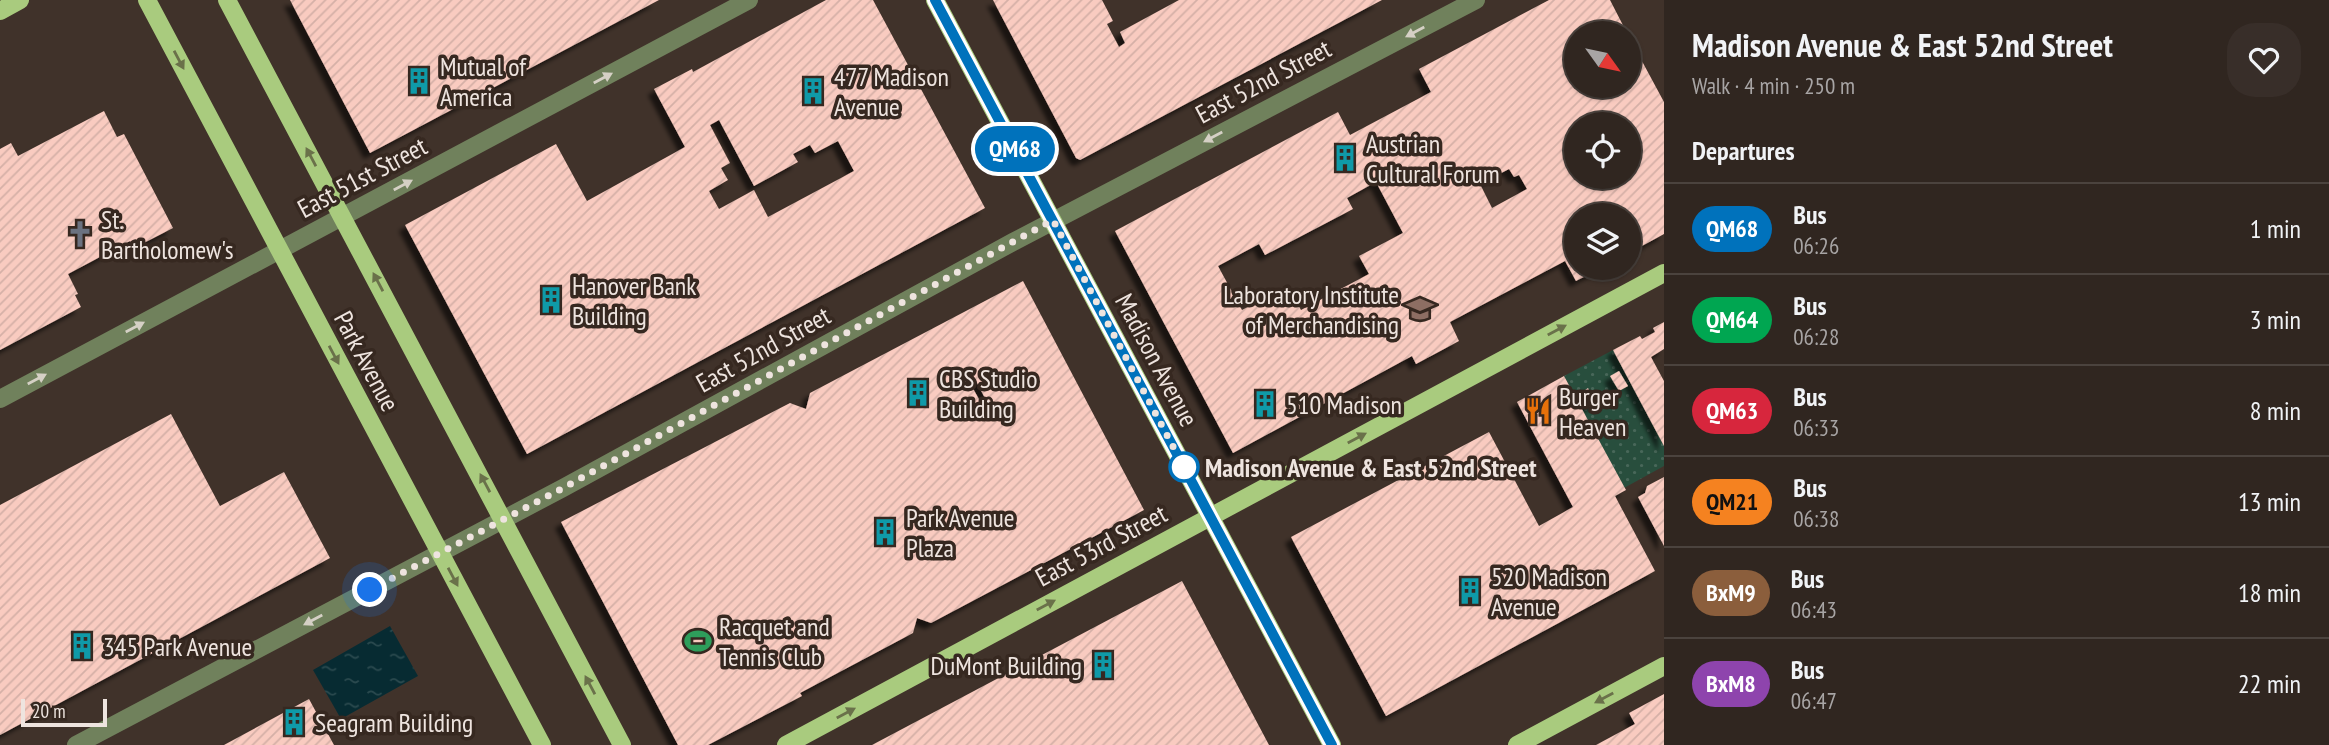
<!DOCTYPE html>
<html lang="en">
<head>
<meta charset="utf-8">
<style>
	body { margin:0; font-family:"PT Sans Narrow",sans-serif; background:#382e29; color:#f1f3f6; height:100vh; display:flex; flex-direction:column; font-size:26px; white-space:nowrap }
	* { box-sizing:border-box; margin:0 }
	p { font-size:23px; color:#a8a5a5 }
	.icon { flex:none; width:38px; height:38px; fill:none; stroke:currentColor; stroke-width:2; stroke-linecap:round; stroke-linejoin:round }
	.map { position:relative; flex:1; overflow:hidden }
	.panel { display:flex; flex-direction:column; background:#302620; width:665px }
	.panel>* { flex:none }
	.badge { padding:0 14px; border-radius:23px; font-size:24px; line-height:46px }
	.needle { width:46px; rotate:123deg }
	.tools { position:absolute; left:1564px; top:21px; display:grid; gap:14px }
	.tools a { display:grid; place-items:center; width:77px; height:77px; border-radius:50%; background:#302620; box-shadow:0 2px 5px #0004,0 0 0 2px #4b433e; font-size:35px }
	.scale { position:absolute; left:21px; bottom:18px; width:86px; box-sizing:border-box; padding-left:7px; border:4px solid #eee4df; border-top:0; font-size:19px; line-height:24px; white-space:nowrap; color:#eee4df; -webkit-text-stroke:5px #362820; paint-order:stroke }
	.you { position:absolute; width:35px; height:35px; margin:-18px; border:5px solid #fff; border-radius:50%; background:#1a73e8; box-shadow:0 0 0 10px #1a73e833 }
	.map>.badge { position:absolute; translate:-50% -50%; box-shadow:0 0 0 4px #fff }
	h2 { padding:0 28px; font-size:26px; line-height:63px }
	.round { display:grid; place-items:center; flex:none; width:74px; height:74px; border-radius:28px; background:#382e29 }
	.overview { display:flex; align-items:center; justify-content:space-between; height:119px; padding:0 28px }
	h1 { font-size:33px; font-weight:600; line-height:52px }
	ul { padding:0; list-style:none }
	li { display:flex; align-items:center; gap:21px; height:91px; padding:0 28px; border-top:2px solid #4b433e }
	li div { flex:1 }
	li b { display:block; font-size:26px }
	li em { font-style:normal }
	li .badge { min-width:77px; font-weight:700; text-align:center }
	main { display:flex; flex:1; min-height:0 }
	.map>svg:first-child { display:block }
</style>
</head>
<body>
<main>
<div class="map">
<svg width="1664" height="745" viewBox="0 0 1664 745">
	<defs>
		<pattern id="grass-dots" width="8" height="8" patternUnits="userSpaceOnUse" patternTransform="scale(1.75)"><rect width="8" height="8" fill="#284e3d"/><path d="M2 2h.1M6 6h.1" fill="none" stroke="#486759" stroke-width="1.8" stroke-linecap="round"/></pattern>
		<pattern id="water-ripples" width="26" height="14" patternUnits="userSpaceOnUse" patternTransform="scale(1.75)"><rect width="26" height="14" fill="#072b32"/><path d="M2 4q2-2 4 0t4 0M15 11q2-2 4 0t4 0" fill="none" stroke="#2b4a4f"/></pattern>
		<pattern id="building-hatch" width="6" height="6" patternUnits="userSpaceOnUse" patternTransform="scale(1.75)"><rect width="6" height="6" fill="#f9cbc0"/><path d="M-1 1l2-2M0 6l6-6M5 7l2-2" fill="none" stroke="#d5b0a7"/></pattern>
		<filter id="shadow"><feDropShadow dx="-6" dy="6" stdDeviation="2" flood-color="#0009"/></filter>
	</defs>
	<rect width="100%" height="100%" fill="#40322a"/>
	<!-- grass -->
	<path fill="url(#grass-dots)" d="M1613,350L1664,446V466L1624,488L1564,376Z"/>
	<!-- water -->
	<path fill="url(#water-ripples)" d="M390,626L418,676L341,719L313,670Z"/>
	<!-- building -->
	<path fill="url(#building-hatch)" fill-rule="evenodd" filter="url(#shadow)" d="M290,0H659L370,153Z
		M826,0H873L985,208L527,454L405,225L556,144L587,201L685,147L654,89L692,69L693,72ZM719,120L754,186L798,162L793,154L810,145L815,153L838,141L854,171L768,217L754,190L719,209L709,191L728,180L721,168L730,163L710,125Z
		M993,0H1102L1113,21L1107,24L1119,47L1125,43L1120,32L1179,0H1382L1080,160L1076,158Z
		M1549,0H1610L1627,33H1577V86H1629V37L1664,102V234L1629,253V215H1577V268H1601L1576,281L1565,261L1450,322L1459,341L1416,364L1412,356L1233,453L1115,231L1338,112L1350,135L1431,92L1419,69ZM1577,124H1629V177H1577ZM1509,169L1514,177L1519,175L1527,189L1492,208L1480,184ZM1376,182L1403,233L1359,256L1369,274L1301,310L1288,286L1242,310L1218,266L1259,244L1265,255L1353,209L1347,198Z
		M104,111L117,137L124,134L173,228L134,248L130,241L68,274L78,294L75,295L81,307L0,350V149L11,143L18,156Z
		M1023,281L1144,510L931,623L917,618L913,633L800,693L802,696L708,745H678L561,522L790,403L806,409L810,393ZM972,373L990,408L985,410L966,376Z
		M1664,322V349L1651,357L1664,381V446L1613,350L1640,336L1642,339L1655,332L1653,328Z
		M1619,371L1628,386L1619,391L1610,376Z
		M1564,376L1626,490L1615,496L1655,571L1386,716L1291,537L1489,432L1539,526L1573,507L1517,402Z
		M1588,388L1596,403L1587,408L1579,394Z
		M171,414L220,506L284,472L330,558L0,735V505Z
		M1664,477V546L1638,497L1645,493L1647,486Z
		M1182,581L1269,745H872L1008,673Z
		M1664,694V745H1596L1635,724L1629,713Z
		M309,699L334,745H224Z"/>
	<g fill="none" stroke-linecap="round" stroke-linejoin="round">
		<!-- minor -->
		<path stroke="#70815c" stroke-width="18" d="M0,399L749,0
			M76,745L563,488L1013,242L1476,0"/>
		<!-- major -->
		<path stroke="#a9cb7e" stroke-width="18" d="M147,0L542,745
			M227,0L622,745
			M935,0L1332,745
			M0,11L20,0
			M786,745L1664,273
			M1517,745L1664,666"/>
	</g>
	<!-- one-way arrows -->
	<defs><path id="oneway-solid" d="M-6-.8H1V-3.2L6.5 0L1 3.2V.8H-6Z" transform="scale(1.75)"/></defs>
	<g fill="#d5d0c5">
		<use href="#oneway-solid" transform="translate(1415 32) rotate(152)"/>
		<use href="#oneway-solid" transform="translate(603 78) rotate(-28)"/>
		<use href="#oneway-solid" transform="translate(1213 137) rotate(152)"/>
		<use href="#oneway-solid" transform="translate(403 185) rotate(-28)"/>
		<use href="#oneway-solid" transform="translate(135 327) rotate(-28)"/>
		<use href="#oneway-solid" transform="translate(37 379) rotate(-28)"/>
		<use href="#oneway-solid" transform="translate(313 620) rotate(152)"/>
	</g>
	<g fill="#6a714a">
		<use href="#oneway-solid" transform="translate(179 60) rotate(62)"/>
		<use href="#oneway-solid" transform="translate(311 157) rotate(-118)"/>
		<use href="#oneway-solid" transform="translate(378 282) rotate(-118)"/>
		<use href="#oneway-solid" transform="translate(1557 330) rotate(-28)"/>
		<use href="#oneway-solid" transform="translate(334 355) rotate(62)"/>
		<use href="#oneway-solid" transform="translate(1357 438) rotate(-28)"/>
		<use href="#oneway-solid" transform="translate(485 483) rotate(-118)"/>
		<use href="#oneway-solid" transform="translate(453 577) rotate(62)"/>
		<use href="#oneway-solid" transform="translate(1046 605) rotate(-28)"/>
		<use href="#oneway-solid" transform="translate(590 685) rotate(-118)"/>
		<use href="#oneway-solid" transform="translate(1604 698) rotate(152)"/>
		<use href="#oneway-solid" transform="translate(846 713) rotate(-28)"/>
	</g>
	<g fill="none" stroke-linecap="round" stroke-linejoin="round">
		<defs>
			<path id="line" d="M935,0L1332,745"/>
		</defs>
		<!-- line casing -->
		<use href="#line" stroke="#fff" stroke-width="16"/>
		<!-- line -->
		<use href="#line" stroke="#0072bc" stroke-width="10"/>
		<!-- walk -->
		<path stroke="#eee4df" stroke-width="7" stroke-dasharray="0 12.6" d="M370,590L563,488L1053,220L1186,471L1184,467"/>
	</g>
	<!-- icons -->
	<defs>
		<symbol id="building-bare" viewBox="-9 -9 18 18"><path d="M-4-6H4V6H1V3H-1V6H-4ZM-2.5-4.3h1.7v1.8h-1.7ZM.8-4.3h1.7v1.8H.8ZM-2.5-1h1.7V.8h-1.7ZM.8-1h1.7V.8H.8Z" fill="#0f9aa8" stroke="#362820" stroke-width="2.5" paint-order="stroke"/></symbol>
		<symbol id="church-bare" viewBox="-9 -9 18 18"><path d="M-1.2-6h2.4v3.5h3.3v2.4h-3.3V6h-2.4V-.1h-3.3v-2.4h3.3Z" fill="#6b7280" stroke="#362820" stroke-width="2.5" paint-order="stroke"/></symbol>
		<symbol id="school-bare" viewBox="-9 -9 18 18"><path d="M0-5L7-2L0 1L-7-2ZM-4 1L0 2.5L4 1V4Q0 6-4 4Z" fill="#8d6e63" stroke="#362820" stroke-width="2.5" paint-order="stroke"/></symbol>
		<symbol id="restaurant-bare" viewBox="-9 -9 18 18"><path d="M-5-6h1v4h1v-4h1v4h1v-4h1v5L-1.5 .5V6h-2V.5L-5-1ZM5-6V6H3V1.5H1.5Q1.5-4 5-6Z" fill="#e8710a" stroke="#362820" stroke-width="2.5" paint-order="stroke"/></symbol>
		<symbol id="stadium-bare" viewBox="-9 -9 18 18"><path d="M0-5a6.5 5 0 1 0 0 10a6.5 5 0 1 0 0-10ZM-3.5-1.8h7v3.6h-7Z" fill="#2e9e5b" stroke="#362820" stroke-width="2.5" paint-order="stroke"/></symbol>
	</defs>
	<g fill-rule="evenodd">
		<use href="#building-bare" x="400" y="62" width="38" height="38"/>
		<use href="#building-bare" x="794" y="72" width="38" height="38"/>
		<use href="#building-bare" x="1326" y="139" width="38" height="38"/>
		<use href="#church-bare" x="61" y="215" width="38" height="38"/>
		<use href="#building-bare" x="532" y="281" width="38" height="38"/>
		<use href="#school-bare" x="1401" y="290" width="38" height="38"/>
		<use href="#building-bare" x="899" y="374" width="38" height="38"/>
		<use href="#building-bare" x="1246" y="385" width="38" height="38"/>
		<use href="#restaurant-bare" x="1519" y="392" width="38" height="38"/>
		<use href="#building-bare" x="866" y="513" width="38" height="38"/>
		<use href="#building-bare" x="1451" y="572" width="38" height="38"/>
		<use href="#stadium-bare" x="679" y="622" width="38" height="38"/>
		<use href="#building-bare" x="63" y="627" width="38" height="38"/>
		<use href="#building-bare" x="1084" y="646" width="38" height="38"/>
		<use href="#building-bare" x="275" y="703" width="38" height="38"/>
	</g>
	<!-- markers -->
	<circle fill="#fff" stroke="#0072bc" stroke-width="3.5" cx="1184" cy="467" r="14"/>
	<g text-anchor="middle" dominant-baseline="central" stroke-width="7" stroke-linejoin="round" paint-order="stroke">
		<!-- poi labels -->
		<g font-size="26" fill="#eee4df" stroke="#362820" text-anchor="start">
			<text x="440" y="66">Mutual of<tspan x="440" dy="30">America</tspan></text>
			<text x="834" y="76">477 Madison<tspan x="834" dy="30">Avenue</tspan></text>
			<text x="1366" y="143">Austrian<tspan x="1366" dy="30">Cultural Forum</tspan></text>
			<text x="101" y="219">St.<tspan x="101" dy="30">Bartholomew's</tspan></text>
			<text x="572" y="285">Hanover Bank<tspan x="572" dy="30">Building</tspan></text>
			<text x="1399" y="294" text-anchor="end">Laboratory Institute<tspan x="1399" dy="30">of Merchandising</tspan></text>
			<text x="939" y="378">CBS Studio<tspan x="939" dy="30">Building</tspan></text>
			<text x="1559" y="396">Burger<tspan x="1559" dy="30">Heaven</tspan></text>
			<text x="1286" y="404">510 Madison</text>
			<text x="906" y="517">Park Avenue<tspan x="906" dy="30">Plaza</tspan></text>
			<text x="1491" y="576">520 Madison<tspan x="1491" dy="30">Avenue</tspan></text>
			<text x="719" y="626">Racquet and<tspan x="719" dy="30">Tennis Club</tspan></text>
			<text x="103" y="646">345 Park Avenue</text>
			<text x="1082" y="665" text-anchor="end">DuMont Building</text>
			<text x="315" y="722">Seagram Building</text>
		</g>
		<!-- street labels -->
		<g font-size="26" fill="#eee4df" stroke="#362820">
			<text transform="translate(1263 81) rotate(-28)">East 52nd Street</text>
			<text transform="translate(362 177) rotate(-28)">East 51st Street</text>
			<text transform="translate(763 349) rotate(-29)">East 52nd Street</text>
			<text transform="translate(1157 360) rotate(62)">Madison Avenue</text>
			<text transform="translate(367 361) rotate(62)">Park Avenue</text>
			<text transform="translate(1101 545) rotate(-28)">East 53rd Street</text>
		</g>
		<!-- stop labels -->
		<g font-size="26" font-weight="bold" fill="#eee4df" stroke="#362820" text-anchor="start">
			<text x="1205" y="467">Madison Avenue &amp; East 52nd Street</text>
		</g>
	</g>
</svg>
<div class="tools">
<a><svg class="needle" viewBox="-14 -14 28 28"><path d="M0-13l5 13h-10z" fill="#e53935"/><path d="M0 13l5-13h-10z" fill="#a8a5a5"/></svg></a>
<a><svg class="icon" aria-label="locate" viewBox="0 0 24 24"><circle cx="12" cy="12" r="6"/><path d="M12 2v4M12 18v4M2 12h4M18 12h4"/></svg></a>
<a><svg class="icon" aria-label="layers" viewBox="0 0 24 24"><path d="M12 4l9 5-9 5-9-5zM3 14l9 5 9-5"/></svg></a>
</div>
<div class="scale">20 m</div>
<div class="you" style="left:370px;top:590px"></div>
<b class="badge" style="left:1015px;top:149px;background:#0072bc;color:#fff">QM68</b>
</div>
<section class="panel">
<div class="overview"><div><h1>Madison Avenue &amp; East 52nd Street</h1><p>Walk · 4 min · 250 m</p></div><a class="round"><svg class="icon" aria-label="heart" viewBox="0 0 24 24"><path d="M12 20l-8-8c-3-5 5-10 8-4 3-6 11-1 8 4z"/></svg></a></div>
<h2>Departures</h2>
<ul>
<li><span class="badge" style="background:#0072bc;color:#fff">QM68</span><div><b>Bus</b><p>06:26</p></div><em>1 min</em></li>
<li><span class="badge" style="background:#00a651;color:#fff">QM64</span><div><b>Bus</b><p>06:28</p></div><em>3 min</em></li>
<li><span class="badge" style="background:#d7263d;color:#fff">QM63</span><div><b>Bus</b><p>06:33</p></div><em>8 min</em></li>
<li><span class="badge" style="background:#f58220;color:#111">QM21</span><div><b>Bus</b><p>06:38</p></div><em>13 min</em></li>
<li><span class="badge" style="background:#8b5e3c;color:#fff">BxM9</span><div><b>Bus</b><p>06:43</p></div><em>18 min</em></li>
<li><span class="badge" style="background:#8e44ad;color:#fff">BxM8</span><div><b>Bus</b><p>06:47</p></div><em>22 min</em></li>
</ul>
</section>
</main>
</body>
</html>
